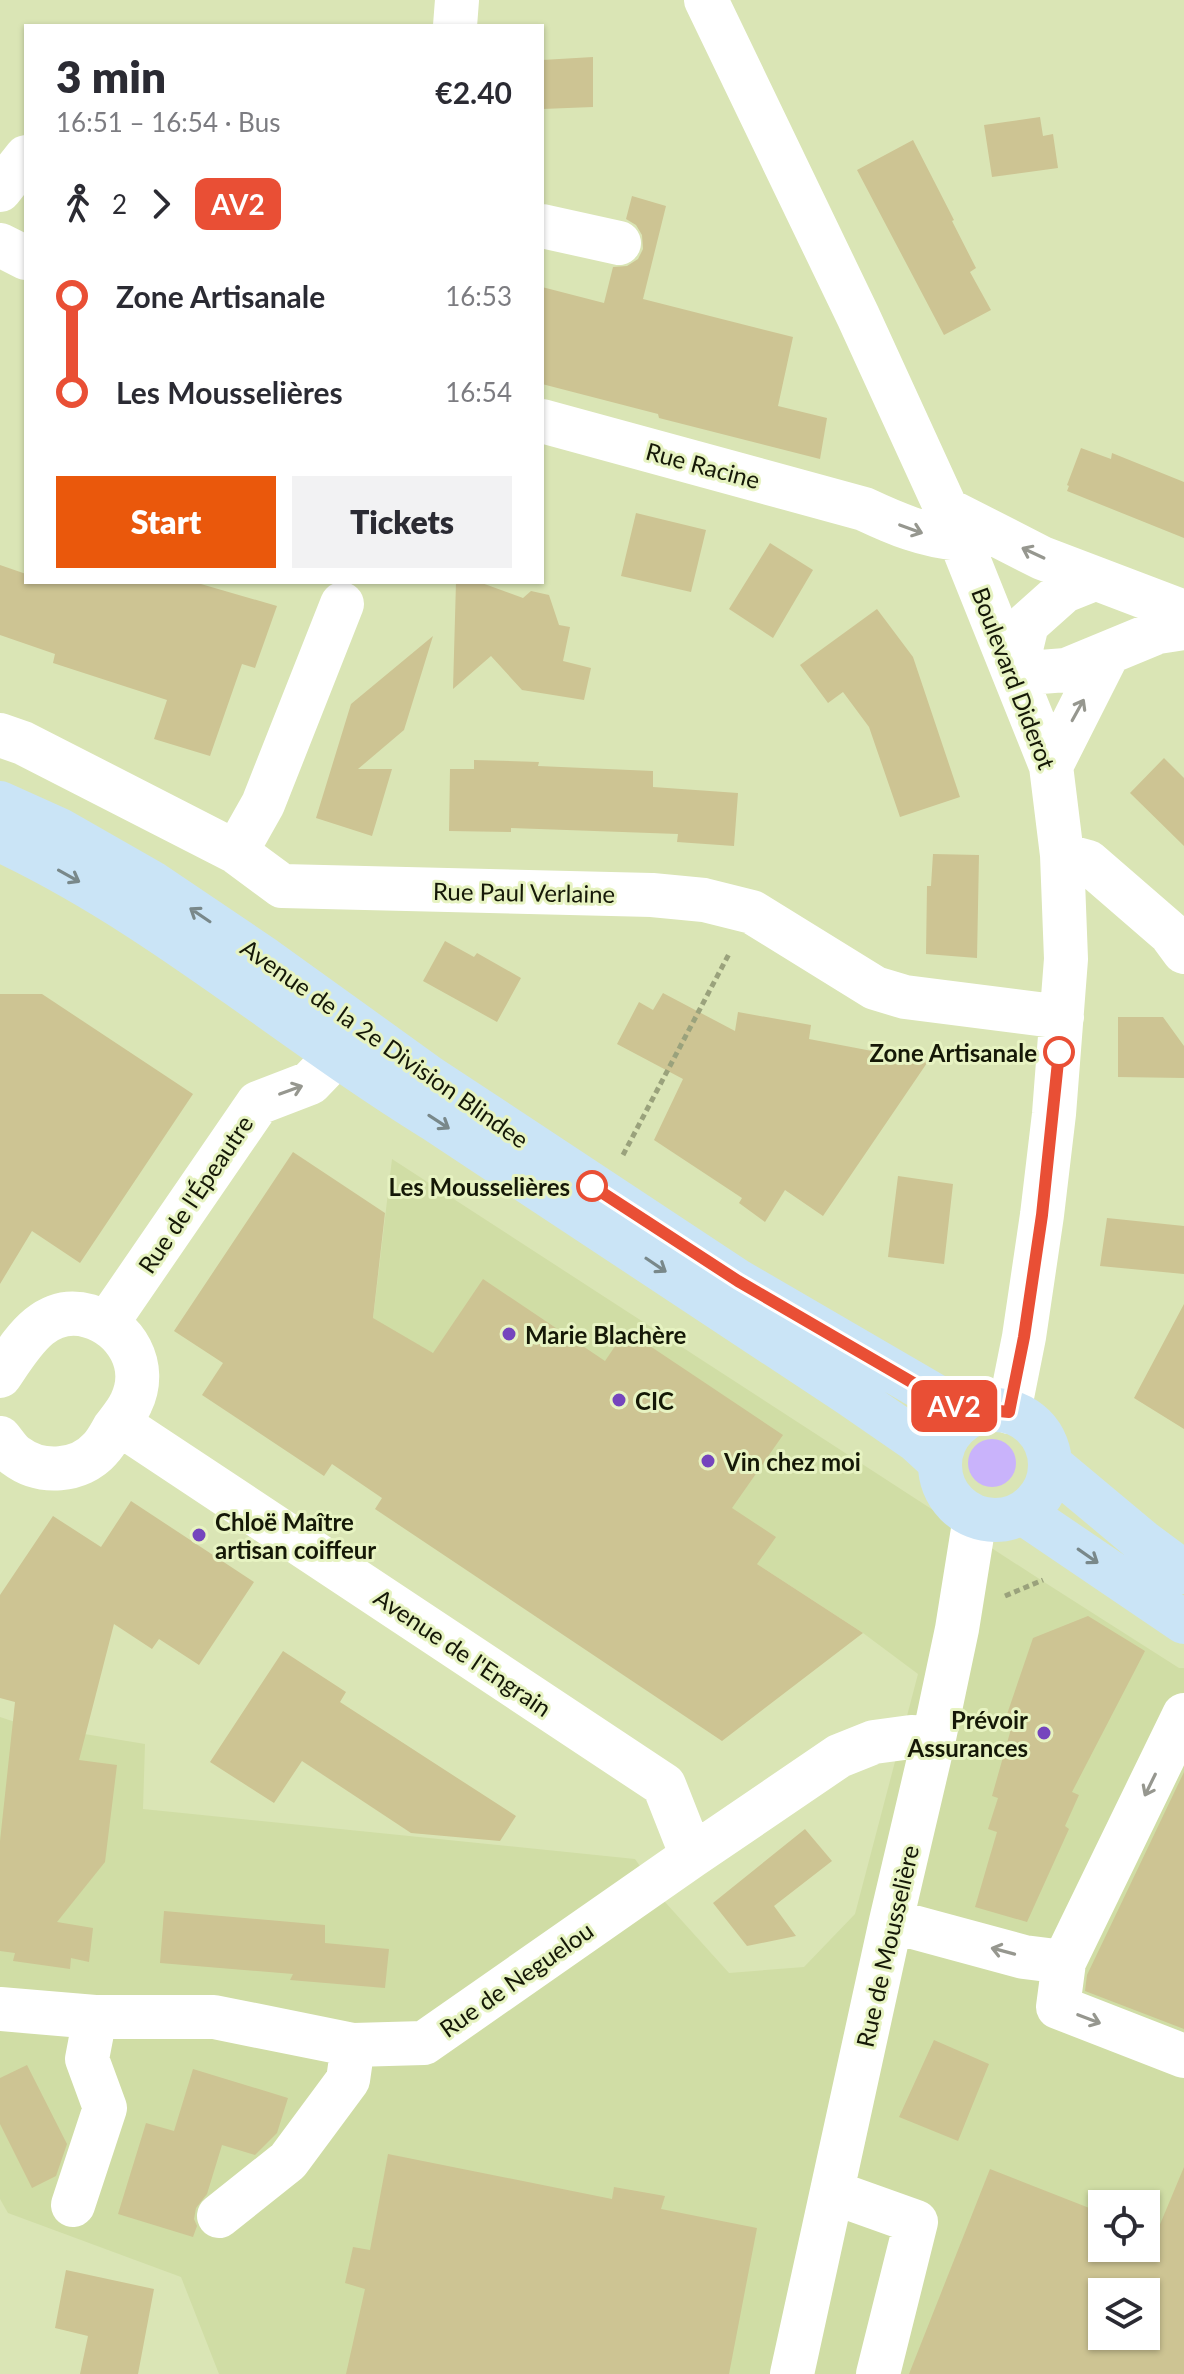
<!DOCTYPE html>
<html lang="en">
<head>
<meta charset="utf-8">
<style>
	body { margin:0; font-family:Lato,sans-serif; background:#f2f2f3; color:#2b2b33; height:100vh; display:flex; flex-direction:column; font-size:30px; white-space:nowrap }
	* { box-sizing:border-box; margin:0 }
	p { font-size:26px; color:#7c7c81 }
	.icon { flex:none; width:44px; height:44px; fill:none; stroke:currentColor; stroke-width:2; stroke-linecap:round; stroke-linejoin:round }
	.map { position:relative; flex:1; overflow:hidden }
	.side { position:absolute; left:24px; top:24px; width:520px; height:560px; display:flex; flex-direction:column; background:#fff; border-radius:0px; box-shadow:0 2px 6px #0004 }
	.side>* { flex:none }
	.badge { padding:0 16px; border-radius:12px; font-size:28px; line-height:52px }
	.tools { position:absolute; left:1088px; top:2190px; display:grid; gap:16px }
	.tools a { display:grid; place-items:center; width:72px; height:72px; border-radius:0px; background:#fff; box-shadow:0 2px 6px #0004; font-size:40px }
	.map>.badge { position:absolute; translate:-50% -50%; box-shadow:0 0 0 4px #fff }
	.legs { display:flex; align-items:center; gap:12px; height:88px; padding:0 32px; font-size:26px }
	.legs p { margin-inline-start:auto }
	.headline { display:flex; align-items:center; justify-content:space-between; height:136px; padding:0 32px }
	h1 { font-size:44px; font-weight:800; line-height:60px }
	.primary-button { display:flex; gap:16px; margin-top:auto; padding:16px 32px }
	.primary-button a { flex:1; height:92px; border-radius:0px; background:#ea580c; color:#fff; font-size:32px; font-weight:800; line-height:92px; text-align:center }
	.primary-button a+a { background:#f2f2f3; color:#2b2b33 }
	ul { padding:0 32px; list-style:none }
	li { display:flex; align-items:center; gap:28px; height:96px; font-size:30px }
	li i { display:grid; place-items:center; width:12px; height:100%; margin:0 10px; background:currentColor }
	li i::after { content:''; width:20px; height:20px; margin:-10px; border:6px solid; border-radius:50%; background:#fff }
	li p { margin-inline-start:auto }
	li:first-child i { background:linear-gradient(#0000 50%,currentColor 0) }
	li:last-child i { background:linear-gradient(currentColor 50%,#0000 0) }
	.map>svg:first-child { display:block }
</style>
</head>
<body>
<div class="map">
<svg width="1184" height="2374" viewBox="0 0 1184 2374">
	<rect width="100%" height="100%" fill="#dae5b5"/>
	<!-- built -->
	<path fill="#d0dda5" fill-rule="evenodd" d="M392,1159L1044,1582L1179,1668H1184V2374H219L181,2277L8,2213L0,2199V1717L18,1723L145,1744L143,1809L635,1859L665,1902L729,1973L804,1967L855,1914L918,1674L863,1633L434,1354L373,1319ZM1102,2204H1146V2248H1102ZM1102,2292H1146V2336H1102Z"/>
	<!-- green -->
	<path fill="#c9b3fb" d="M968 1463a24 24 0 1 1 48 0a24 24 0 1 1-48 0Z"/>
	<!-- building -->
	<path fill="#cdc493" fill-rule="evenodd" d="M593,57V107L542,109V60Z
		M1040,117L1043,136L1053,134L1058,168L992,177L984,125Z
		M913,140L954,220L952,221L976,268L970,272L991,310L944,335L857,170Z
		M632,196L666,206L643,299L793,337L778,406L827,418L820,459L659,418L658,414L542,384V287L604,303L613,267L627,266L638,259L643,249L642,235L636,225L626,219Z
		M1081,448L1111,459L1112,453L1184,482V538L1067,491L1069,486L1067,485Z
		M636,513L706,530L691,592L621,576Z
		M770,543L813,570L773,638L729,609Z
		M0,565L26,574V582H194L277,606L255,668L242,664L210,756L154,739L167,700L53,663L55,654L0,635Z
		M456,582H479L523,598L531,591L549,595L559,625L570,627L563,661L591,668L584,700L522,690L491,656L453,689Z
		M877,609L913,657L960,797L900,817L869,727L843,692L828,703L800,665Z
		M433,636L404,730L358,769H392L372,836L316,818L351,704Z
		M1164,758L1184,778V846L1130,793Z
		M474,760L539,762L538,766L653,771V787L738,793L734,846L677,842L678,834L511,828V832L449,831L450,769H474Z
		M933,854L979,855L977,958L926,954L927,886H931Z
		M445,941L474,957L477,953L521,978L497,1022L423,981Z
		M663,993L735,1031L738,1012L811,1025L809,1039L872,1051L873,1048L929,1060L823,1216L785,1190L765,1222L739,1203L742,1198L654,1140L683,1079L617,1044L639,1002L653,1010Z
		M0,994H42L193,1094L80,1263L32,1231L0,1284Z
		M1118,1017H1163L1184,1046V1078L1118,1077Z
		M293,1152L385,1213L373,1318L433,1353L483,1279L605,1361L626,1330L783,1435L732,1508L776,1537L757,1564L863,1633L722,1741L375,1509L382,1498L332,1464L324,1476L202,1395L223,1363L174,1331Z
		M898,1176L953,1184L944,1264L888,1257Z
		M1107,1218L1184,1226V1274L1100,1266Z
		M1184,1304V1429L1134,1398Z
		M131,1501L254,1582L199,1665L159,1639L152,1649L114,1624L79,1760L117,1765L105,1862L57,1922L93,1928L89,1962L71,1958L70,1969L13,1961L15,1953L0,1951V1841L15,1702L0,1698V1595L53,1516L101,1547Z
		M1088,1616L1145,1651L1072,1792L1079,1795L1065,1826L1069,1829L1027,1922L975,1907L997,1832L988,1829L998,1798L992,1796L1011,1729L1003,1726L1033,1638Z
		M283,1651L346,1692L340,1702L516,1816L500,1841L411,1833L302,1761L274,1803L210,1762Z
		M1184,1772V2029L1085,1991L1087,1975Z
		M805,1829L832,1861L774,1906L796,1936L747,1946L713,1903Z
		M164,1911L325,1925V1943L389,1949L385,1988L290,1980L293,1974L160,1963Z
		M934,2040L989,2064L958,2141L899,2117Z
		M27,2065L67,2144L56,2176L32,2188L0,2124V2078Z
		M193,2069L288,2098L277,2133L255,2155L222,2145L207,2194L196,2208L194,2219L197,2226L193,2237L118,2214L146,2123L174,2131Z
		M388,2154L612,2199L614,2187L665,2196L661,2209L757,2228L729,2374H346L365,2289L345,2283L353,2247L370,2250Z
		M1184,2167V2374H909L990,2169L1102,2213V2248H1146V2230L1156,2234ZM1102,2292H1146V2336H1102Z
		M66,2270L154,2289L138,2374H80L88,2336L55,2328Z"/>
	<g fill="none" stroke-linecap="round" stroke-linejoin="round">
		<!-- path -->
		<path stroke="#9aa27c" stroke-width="5" stroke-dasharray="6 4" stroke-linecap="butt" d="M623,1155L730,952
			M1005,1596L1043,1580"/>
		<!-- minor -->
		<path stroke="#fff" stroke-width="44" d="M706,0L858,316L960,539L1051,766L1062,855L1066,959L1054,1114L1042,1215L1024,1337L1009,1412
			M455,26L457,0
			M0,190L26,157
			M542,226L619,243
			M0,245L26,258
			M542,421L864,509C896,524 924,536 960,539
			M944,508L1042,558L1184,612
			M1015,674L1066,670L1158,632L1184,628
			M1015,674L1027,624L1064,591L1094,579
			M0,735L23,743L236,852L282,886L652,895L704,900L752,912L875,988L905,997L1062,1017
			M1051,766L1107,655
			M236,852L263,804L342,604
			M1062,855L1088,862L1170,933L1184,952
			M107,1323L258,1103L310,1083L336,1056
			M0,1376C21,1345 44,1303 89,1316C126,1327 149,1366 131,1403C127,1412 120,1420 114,1428C110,1435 106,1443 100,1449C80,1472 41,1475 16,1456C10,1452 5,1444 0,1438
			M118,1423L664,1785L692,1856
			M891,1921L1024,1957L1064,1962L1184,1715
			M1064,1962L1058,2007L1184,2056
			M0,2009L95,2017H214L353,2045L424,2043L692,1856L839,1756L874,1742L911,1737L934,1738
			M832,2192L916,2222L878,2374
			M73,2205L105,2108L87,2059L95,2017
			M219,2216L288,2161L348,2080L353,2045
			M792,2374L891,1921L934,1738L957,1629L975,1517"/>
		<!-- major -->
		<path stroke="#cae4f6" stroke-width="44" d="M0,803L60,830L151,882L265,959L429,1077L738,1281L970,1416
			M0,840C156,913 287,1029 433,1119L849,1394L916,1440L940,1462
			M940 1465a55 55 0 1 1 110 0a55 55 0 1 1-110 0Z
			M1051,1465L1142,1541L1184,1572
			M1023,1513L1184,1622"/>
	</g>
	<!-- one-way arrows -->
	<defs><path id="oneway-shaft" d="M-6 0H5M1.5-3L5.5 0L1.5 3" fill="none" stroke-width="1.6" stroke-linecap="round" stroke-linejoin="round" transform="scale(2)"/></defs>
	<g stroke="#96978f">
		<use href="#oneway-shaft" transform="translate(911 529) rotate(20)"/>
		<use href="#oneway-shaft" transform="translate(1033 553) rotate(-155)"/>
		<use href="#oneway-shaft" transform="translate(1078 710) rotate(-61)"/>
		<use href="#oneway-shaft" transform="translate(291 1090) rotate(-20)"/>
		<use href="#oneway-shaft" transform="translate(1150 1785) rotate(116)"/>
		<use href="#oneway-shaft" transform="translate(1003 1951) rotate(-165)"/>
		<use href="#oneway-shaft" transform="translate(1089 2019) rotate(21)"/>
	</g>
	<g stroke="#79888a">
		<use href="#oneway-shaft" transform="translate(69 876) rotate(29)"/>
		<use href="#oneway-shaft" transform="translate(200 915) rotate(-146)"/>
		<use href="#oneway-shaft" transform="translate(439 1122) rotate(33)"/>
		<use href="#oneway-shaft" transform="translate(656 1265) rotate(34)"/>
		<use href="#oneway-shaft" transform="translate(1088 1556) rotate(35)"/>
	</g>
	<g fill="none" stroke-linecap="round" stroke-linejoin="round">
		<defs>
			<path id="line-1" d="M592,1186L738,1281L970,1416L989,1410L1009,1412L1024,1337L1042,1215L1059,1052"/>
		</defs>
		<!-- line-1 casing -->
		<use href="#line-1" stroke="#fff" stroke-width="18"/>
		<!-- line-1 -->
		<use href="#line-1" stroke="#e94f35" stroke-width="12"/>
	</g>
	<!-- markers -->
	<g fill="#fff" stroke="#e94f35" stroke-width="4">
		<circle cx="1059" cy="1052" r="14"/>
		<circle cx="592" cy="1186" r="14"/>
	</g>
	<g fill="#7545bd" stroke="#e7f3c2" stroke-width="3">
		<circle cx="509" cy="1334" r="8"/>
		<circle cx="619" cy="1400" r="8"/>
		<circle cx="708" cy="1461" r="8"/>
		<circle cx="199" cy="1535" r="8"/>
		<circle cx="1044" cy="1733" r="8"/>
	</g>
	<g text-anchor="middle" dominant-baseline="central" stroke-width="6" stroke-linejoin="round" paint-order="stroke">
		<!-- street labels -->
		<g font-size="24" fill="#151807" stroke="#e7f3c2">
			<text transform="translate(703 465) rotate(15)">Rue Racine</text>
			<text transform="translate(1014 678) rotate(69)">Boulevard Diderot</text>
			<text transform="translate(524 892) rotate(1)">Rue Paul Verlaine</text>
			<text transform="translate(385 1043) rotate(35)">Avenue de la 2e Division Blindee</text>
			<text transform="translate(195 1194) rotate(-56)">Rue de l'Épeautre</text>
			<text transform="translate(463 1652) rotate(34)">Avenue de l'Engrain</text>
			<text transform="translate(887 1946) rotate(-77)">Rue de Mousselière</text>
			<text transform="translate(516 1979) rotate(-35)">Rue de Neguelou</text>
		</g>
		<!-- stop labels -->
		<g font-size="24" font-weight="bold" fill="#151807" stroke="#e7f3c2" text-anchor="end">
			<text x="1037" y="1052">Zone Artisanale</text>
			<text x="570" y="1186">Les Mousselières</text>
		</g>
		<!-- poi labels -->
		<g font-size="24" font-weight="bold" fill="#151807" stroke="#e7f3c2" text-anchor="start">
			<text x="525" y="1334">Marie Blachère</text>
			<text x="635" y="1400">CIC</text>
			<text x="724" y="1461">Vin chez moi</text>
			<text x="215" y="1521">Chloë Maître<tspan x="215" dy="28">artisan coiffeur</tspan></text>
			<text x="1028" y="1719" text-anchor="end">Prévoir<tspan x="1028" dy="28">Assurances</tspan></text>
		</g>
	</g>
</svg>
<div class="tools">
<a><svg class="icon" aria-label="locate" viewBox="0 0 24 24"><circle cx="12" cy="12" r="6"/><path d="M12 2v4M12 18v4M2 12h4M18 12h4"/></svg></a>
<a><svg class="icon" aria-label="layers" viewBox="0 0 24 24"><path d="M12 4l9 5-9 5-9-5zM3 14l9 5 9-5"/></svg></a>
</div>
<b class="badge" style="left:954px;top:1406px;background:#e94f35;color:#fff">AV2</b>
<section class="side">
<div class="headline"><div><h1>3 min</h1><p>16:51 – 16:54 · Bus</p></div><b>€2.40</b></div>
<div class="legs"><svg class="icon" aria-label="walk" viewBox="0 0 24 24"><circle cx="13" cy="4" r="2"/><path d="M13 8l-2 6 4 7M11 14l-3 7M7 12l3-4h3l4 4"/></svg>2<svg class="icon" aria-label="forward" viewBox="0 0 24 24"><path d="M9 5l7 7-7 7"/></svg><b class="badge" style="background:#e94f35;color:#fff">AV2</b></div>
<ul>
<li><i style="color:#e94f35"></i><b>Zone Artisanale</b><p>16:53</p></li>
<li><i style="color:#e94f35"></i><b>Les Mousselières</b><p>16:54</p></li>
</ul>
<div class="primary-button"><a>Start</a><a>Tickets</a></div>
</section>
</div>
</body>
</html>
